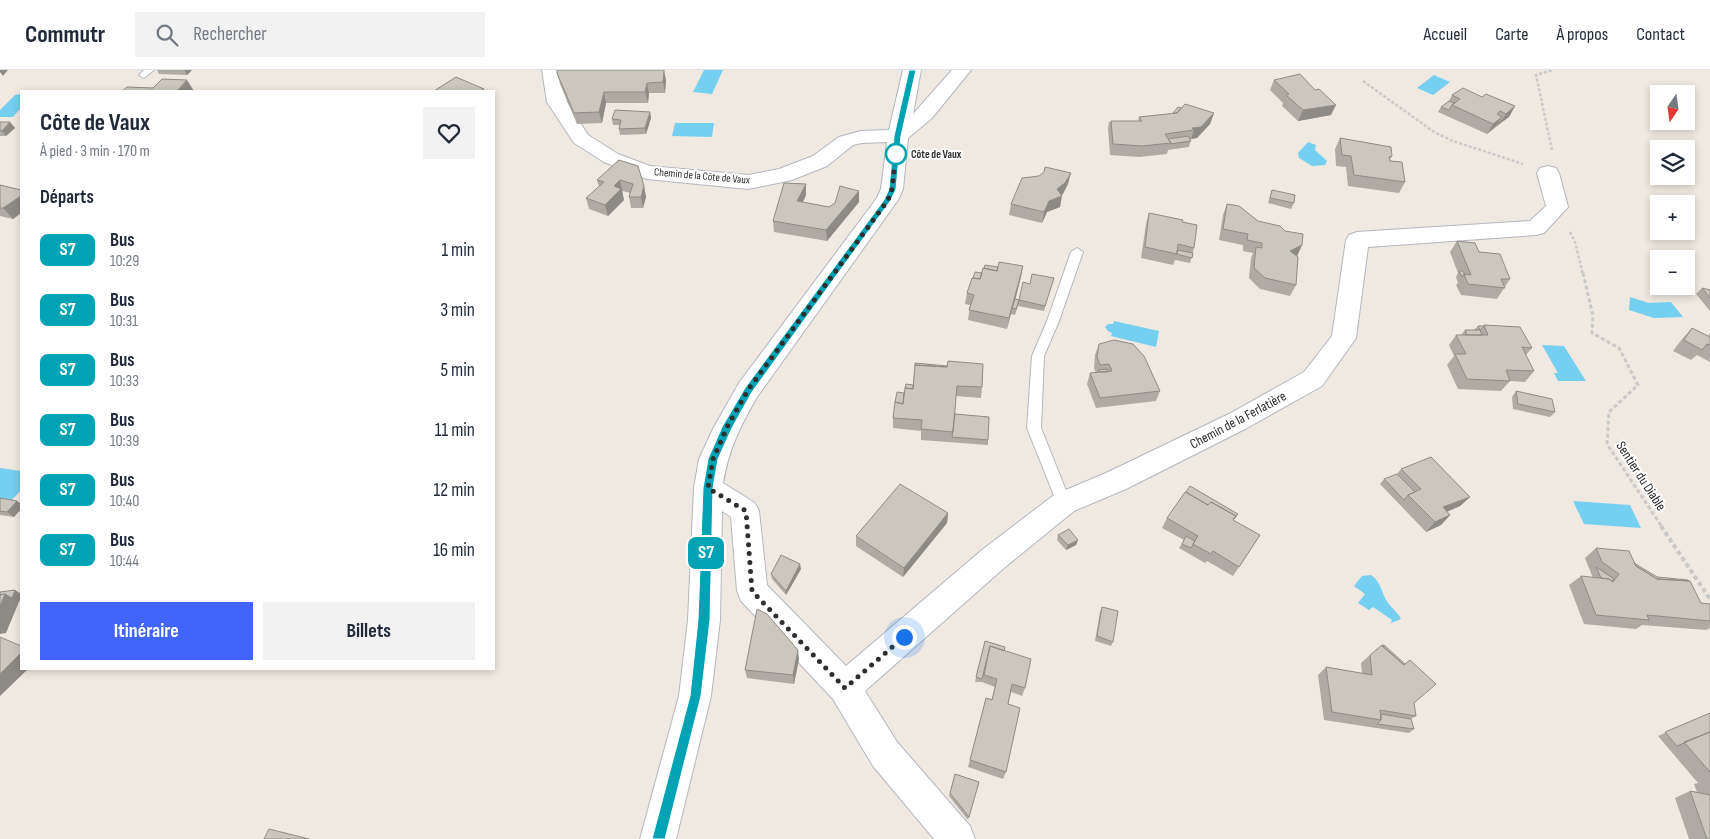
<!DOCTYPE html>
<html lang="fr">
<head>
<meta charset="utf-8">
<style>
	body { margin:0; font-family:"Sofia Sans Condensed",sans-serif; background:#f2f2f3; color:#1f2937; height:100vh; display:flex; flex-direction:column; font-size:19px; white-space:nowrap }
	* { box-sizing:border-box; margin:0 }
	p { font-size:16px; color:#747a83 }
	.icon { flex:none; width:28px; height:28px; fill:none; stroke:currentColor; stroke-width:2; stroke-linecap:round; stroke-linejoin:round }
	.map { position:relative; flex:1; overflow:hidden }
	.sheet { position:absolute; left:20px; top:20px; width:475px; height:580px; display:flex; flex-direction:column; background:#fff; border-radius:0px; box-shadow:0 2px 8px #0003 }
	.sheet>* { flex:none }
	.badge { padding:0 10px; border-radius:8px; font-size:18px; line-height:32px }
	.needle { width:32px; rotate:193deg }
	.controls { position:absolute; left:1650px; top:15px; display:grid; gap:10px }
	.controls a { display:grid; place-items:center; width:45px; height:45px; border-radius:0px; background:#fff; box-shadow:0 2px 8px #0003; font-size:25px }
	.you { position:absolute; width:25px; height:25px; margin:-12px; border:4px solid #fff; border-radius:50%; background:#1a73e8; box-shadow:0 0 0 8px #1a73e833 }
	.map>.badge { position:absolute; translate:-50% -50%; box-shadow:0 0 0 2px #fff }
	h2 { padding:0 20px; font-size:19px; line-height:45px }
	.round { display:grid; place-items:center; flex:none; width:52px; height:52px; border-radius:0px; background:#f2f2f3 }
	.summary { display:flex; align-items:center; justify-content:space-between; height:85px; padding:0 20px }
	h1 { font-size:24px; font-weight:700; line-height:38px }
	.cta { display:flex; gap:10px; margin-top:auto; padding:10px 20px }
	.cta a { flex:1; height:58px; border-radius:0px; background:#4264fb; color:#fff; font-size:20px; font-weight:700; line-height:58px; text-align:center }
	.cta a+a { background:#f2f2f3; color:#1f2937 }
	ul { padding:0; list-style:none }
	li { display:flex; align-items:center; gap:15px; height:60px; padding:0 20px }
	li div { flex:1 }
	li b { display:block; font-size:19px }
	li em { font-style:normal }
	li .badge { min-width:55px; font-weight:700; text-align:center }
	header { display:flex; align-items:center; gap:30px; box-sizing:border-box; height:70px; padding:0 25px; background:#fff; border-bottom:1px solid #e0e1e3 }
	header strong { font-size:24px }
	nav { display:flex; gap:28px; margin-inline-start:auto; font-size:18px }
	.search { width:350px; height:45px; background:#f2f2f3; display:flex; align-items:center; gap:12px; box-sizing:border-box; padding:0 18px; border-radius:0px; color:#747a83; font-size:19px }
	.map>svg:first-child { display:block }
</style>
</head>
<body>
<header>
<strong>Commutr</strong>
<div class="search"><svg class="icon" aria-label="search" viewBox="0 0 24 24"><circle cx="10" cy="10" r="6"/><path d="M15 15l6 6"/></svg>Rechercher</div>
<nav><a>Accueil</a><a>Carte</a><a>À propos</a><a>Contact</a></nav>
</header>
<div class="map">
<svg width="1710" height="769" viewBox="0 0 1710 769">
	<rect width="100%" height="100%" fill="#efe9e1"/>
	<!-- water -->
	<path fill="#75cff0" d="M704,0H723L712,24L693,22Z
		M1434,5L1450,12L1433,25L1417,18Z
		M21,24V38L13,47H0V40L15,25Z
		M675,53H714L712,67L672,66Z
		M1308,72L1316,75L1315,80L1327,91L1325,95L1312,96L1299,88L1298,83Z
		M1630,227L1649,233L1671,232L1683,247L1654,248L1629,240Z
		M1114,251L1159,261L1156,277L1111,266L1112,263L1108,261L1105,257L1108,254H1113Z
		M1542,275L1564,276L1586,311H1558L1554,303H1558Z
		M0,398L21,401V420L11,431L0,429Z
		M1573,431L1630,435L1641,458L1584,454Z
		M1371,505C1382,513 1381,523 1388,533C1392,539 1398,542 1401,549L1391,553L1392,550L1373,537L1369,540L1358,533L1365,524L1354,516L1362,506Z"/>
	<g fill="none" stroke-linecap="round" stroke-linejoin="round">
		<defs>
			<path id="service" d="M144,0H154L144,8L139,5Z
				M1077,178L1083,182L1059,251L1044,286L1041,358L1071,433L1069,437L1064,439L1059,437L1057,433L1027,358L1032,286L1047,251L1071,182Z"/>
			<path id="minor" d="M542,0H560L567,32L588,65L618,84L650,96L748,105L779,99L813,86L839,67L861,61L889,60L903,0H921L913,44L952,0H971L932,48L908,68L903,119L898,130L757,327C740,357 729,378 723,413L755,433L759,441L767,515L846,596L982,480L1054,425L1106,403L1229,344L1304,302L1332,266L1346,170L1349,165L1357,162L1530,151L1546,136L1537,103L1540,98L1548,96L1556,98L1559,103L1568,137L1544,163L1536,165L1368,177L1356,268L1322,316L1247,358L1126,419L1074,441L1004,498L865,621L897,672L970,756L975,769H934L873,696L833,629L741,531L737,521L731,447L722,441L720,550L711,626L676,769H640L679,626L688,550L694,418L699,389L714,357L739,313L877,128L881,119L887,72L862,73L853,75L827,96L792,110L748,119L647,109L604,92L574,73L547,32Z"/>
		</defs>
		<!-- service casing -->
		<use href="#service" stroke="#b4b7c1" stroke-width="2"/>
		<!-- minor casing -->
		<use href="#minor" stroke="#b4b7c1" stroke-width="2"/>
		<!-- path-far2 -->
		<path stroke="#c9c9c9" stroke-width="2.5" stroke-dasharray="3 2" stroke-linecap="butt" d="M1363,11L1434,62L1453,71L1523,94
			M1552,80L1536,5L1553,0
			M1570,162L1575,172L1583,205"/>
		<!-- path-far1 -->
		<path stroke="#c9c9c9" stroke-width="3" stroke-dasharray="4 2.5" stroke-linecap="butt" d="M1583,203L1593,246L1592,263L1619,278L1638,315L1609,342L1607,374L1662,457"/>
		<!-- path -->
		<path stroke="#c9c9c9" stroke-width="4" stroke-dasharray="4.5 3" stroke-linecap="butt" d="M1661,456L1710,529"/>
		<!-- service -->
		<use href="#service" fill="#fff" fill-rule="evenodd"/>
		<!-- minor -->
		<use href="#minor" fill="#fff" fill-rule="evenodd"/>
	</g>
	<!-- wall -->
	<path fill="#afaba4" d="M157,0H192L187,5L159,4Z
		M557,3L666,10L665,23H649L648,33H606L602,53L577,54L560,14Z
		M1274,10L1331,45L1298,51L1282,36L1283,33L1270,20Z
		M1452,25L1482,27L1515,36L1509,47L1487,64L1438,42L1441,37L1449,31Z
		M650,42L651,48L646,64L620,65L619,59L620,55H613L612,49Z
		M1214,43L1210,54L1197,68L1191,69L1189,77L1168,80L1167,84L1139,87L1110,85L1108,58L1109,52L1138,51L1139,47Z
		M0,52H10L15,58L6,66H0Z
		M1340,68L1392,86L1390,90L1405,112L1399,123L1348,116L1346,97L1336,96L1335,79Z
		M619,90L644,116L646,127L643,138H631L629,127L630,123L623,121L622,122L624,130L608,146L589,139L586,128L599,117L597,110Z
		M1068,114L1061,125L1060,137L1047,142L1042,153L1009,145L1011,134Z
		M0,115L21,120V143L13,149L0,146Z
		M1272,120L1294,133L1291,139L1268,133Z
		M859,121V132L827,171L774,162L773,151L806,125L803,132L829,137Z
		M1227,134L1302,175L1297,186L1296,215L1290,226L1260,219L1249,208L1251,188L1253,183L1243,181V175L1219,170L1223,145Z
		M1149,143L1182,152L1194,178L1190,193L1175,190L1173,195L1141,188L1146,154Z
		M1457,171L1479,182L1510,209L1497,229L1461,225L1456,215L1458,213L1456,207L1458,203L1450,182Z
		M1023,196L1015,229L1019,230L1030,214L1054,208L1044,241L1018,236L1015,245L1011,244L1007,259L968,250L970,235L965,234L967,223L973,208L982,203L998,197Z
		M1702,218L1710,220V241L1696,224Z
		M1478,256H1484L1532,278L1526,285L1534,301L1525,312L1510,311L1501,321L1458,319L1447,295L1454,286L1449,275L1456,265H1461L1465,260H1474Z
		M1692,258L1708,266L1710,263V292L1697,285L1691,290L1673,281L1682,269Z
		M1099,274L1160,321L1156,331L1096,338L1087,314L1090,303H1096L1094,298L1095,285Z
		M915,293L982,317L981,328L956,326L955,344L988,370V375L921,370V361L893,358V348L904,323L913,315Z
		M1516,321L1555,342L1550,347L1513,339L1512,327Z
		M1401,399L1470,427L1460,436L1447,442L1450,445L1441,455L1426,462L1380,414L1384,409L1397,404Z
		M0,428L17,431L21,434V439L14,447L0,445Z
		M948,443L947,453L903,507L856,476V466Z
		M1167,448L1234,451L1260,465L1233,506L1207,491L1205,493L1179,478L1184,470L1162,458Z
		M1058,465L1078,470L1076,475L1066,480L1057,470Z
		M1596,478L1634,493L1657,507L1701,533L1710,534V558L1706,560L1642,555L1636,559L1584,554L1569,515L1581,506L1593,508L1585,488Z
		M801,499L786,525L772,509L771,504Z
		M1102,537L1113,572L1111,576L1095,571L1100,542Z
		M985,571L1004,581L1025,618L1022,626L1011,622L1008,634L1006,702L1003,709L968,697L986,628L992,629L995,617L982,612H975Z
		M1370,585L1414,633L1416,646L1411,649L1414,659L1409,663L1324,650L1318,605L1326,597L1362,603L1361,593Z
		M799,589L794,614L747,608L745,600Z
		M1710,643V769H1689L1675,728L1690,721L1697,722L1694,714L1698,713L1658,666Z
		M955,704L979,712L968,750L949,726Z"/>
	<!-- shaded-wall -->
	<path fill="#8e8b86" d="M0,0H8L3,6L0,2Z
		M184,0H192L187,5Z
		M664,0L666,10L665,23L663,12Z
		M187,10L194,21H177Z
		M647,13L649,23L648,33L645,22Z
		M604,22L606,33L602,53L599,42Z
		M1336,35L1331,45L1298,51L1303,40Z
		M1515,36L1509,47L1499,54L1506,44Z
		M650,42L651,48L646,64L645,58Z
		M1214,43L1210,54L1197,68L1191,69L1194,60L1192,58Z
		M1502,47L1495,57L1487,64L1493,54Z
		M1503,49L1499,54L1495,57L1499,52Z
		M10,52L15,58L6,66L2,61Z
		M1071,103L1068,114L1063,124L1058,128L1062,126L1060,137L1047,142L1042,153L1044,142L1049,131L1057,119Z
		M620,110L624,130L608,146L605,135L614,116Z
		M806,114V125L798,142L797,131Z
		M644,116L646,127L643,138L641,127Z
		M859,121V132L827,171L826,160Z
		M21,126V143L13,149L3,138Z
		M1302,175L1297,186L1290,181Z
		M1023,196L1021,207L1013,239L1012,238L1007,259L1009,248Z
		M1470,427L1460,436L1434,447L1443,437Z
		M17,431L21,434V439L14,447L7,442Z
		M948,443L947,453L903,507L904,498Z
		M1450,445L1441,455L1426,462L1435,452Z
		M1078,470L1076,475L1066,480L1068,475Z
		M800,494L801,499L786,525V521Z
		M15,520L21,524V527L6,563L0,564V536L5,524Z
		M798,580L799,589L794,614L793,605Z
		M21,583V599H28L0,626V604Z"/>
	<!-- building -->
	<path fill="#cbc7bf" stroke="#8e8b86" d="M557,0H664L663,12L647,13L645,22H604L599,42L574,43L557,3Z
		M1300,4L1315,20L1319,19L1336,35L1303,40L1286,25L1289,24L1274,10Z
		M456,7L484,19L480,21H434Z
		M162,9L187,10L177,21H122L127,17L153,18Z
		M1463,18L1482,27L1486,24L1515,36L1506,44L1500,41L1497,44L1502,47L1493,54L1452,35L1460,29L1452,25Z
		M1449,31L1455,33L1452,35L1449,40L1441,37Z
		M1185,34L1214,43L1201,57L1192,58L1194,60L1165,64L1171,73L1142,76L1113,74L1111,51H1142L1139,47L1177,43Z
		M1178,37L1181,38L1177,43H1173Z
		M615,40L650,42L645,58L619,59L621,50L612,49Z
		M0,52H10L2,61L0,60Z
		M1188,66L1191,71L1170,74L1171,73L1168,69Z
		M1340,68L1391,77L1392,86L1389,87L1390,91L1402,92L1405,112L1354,105L1351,86L1342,85Z
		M619,90L638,96L644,116L641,127H629L633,114L620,110L614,116L621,119L605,135L586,128L604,112L597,110Z
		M1045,97L1071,103L1065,113L1057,119L1062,126L1049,131L1044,142L1011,134L1022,108L1039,106L1044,102Z
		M784,113L806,114L797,131L829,137L835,133L840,116L859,121L826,160L773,151Z
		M0,115L21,120V126L3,138H0Z
		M1272,120L1295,125L1294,133L1270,128Z
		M1227,134L1239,136L1258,151L1280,156L1285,161L1303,164L1302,175L1290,181L1298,187L1296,215L1265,208L1254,198L1256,177L1262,178V173L1247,170L1248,164L1223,159Z
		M1149,143L1183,150L1182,152L1197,155L1194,178L1178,174L1177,184L1145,177Z
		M1457,171L1475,173L1479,182L1500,184L1510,209H1501L1505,218L1468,214L1464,204L1471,205Z
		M1177,180L1193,183L1192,188L1176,184H1177Z
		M999,192L1023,196L1009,248L969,240L974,225L967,223L972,208L980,209L983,198L997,201Z
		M985,195L998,197L997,201L984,198Z
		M1459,201H1463L1465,205L1464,204L1462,207Z
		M975,202L982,203L980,209L973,208Z
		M1032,204L1054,208L1045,236L1019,230L1023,212L1030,214Z
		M1702,218L1710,220V228Z
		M1015,229L1019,230L1016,239L1012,238Z
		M1484,255L1520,257L1532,278L1522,277L1534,301L1506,300L1510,311L1467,309L1455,284H1466L1456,265H1488Z
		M1478,256H1484L1480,260Z
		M1692,258L1710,267V275L1707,274L1702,280L1684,270Z
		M1465,260H1480L1482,265H1467Z
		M1114,270L1133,274L1144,286L1160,321L1100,328L1090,303L1112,301L1109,294L1100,295L1097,287L1099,274Z
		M948,291L983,294L982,317L957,316L953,362L921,359L922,350L893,348L895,332L903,334L905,318L913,319L915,295L947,297Z
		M915,293L947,296V297L915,295Z
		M1107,299L1108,302H1100L1098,300Z
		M906,314L913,315V319L905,318Z
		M1516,321L1552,329L1555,342L1518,334Z
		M897,322L904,323L903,334L895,332Z
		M955,344L989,347L988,370L952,367Z
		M1431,387L1470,427L1443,437L1450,445L1435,452L1408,425L1421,419L1401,399Z
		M1397,404L1415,422L1408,425L1404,430L1384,409Z
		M900,414L948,443L904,498L856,466Z
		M1190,416L1238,444L1233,450L1236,446L1211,432L1208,435L1186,422Z
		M1185,422L1208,435L1211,432L1236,446L1233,450L1260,465L1239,497L1213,481L1211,484L1193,474L1198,466L1167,448Z
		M0,428L17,431L7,442L0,441Z
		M1069,459L1078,470L1068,475L1058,465Z
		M1186,466L1195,471L1191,478L1182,474Z
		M1596,478L1629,481L1636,496L1657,509L1690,511L1701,533L1710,534V551L1647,545L1649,550L1596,545L1581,506L1609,509L1613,512L1619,504L1602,492Z
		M781,485L800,494L786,521L771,504Z
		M1634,493L1657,507L1688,510L1689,511L1657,509L1636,496Z
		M1596,497L1614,509L1612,511L1609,509L1601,508Z
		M15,520L12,528L5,524L0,525V522Z
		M5,524L0,536V525Z
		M1102,537L1118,541L1113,572L1097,566Z
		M757,539L767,544L798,580L793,605L745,600Z
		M0,567L21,576V583L0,604Z
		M985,571L1005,577L1004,581L990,576L982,609L976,607Z
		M1382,575L1404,595L1410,590L1436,614L1414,633L1416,646L1380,640L1381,650L1332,642L1326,597L1372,605L1370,585Z
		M1384,575L1405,594L1404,595L1382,576Z
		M990,576L1031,589L1025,618L1012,614L1008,634L1020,638L1006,702L970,690L986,628L992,630L997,609L984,605Z
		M1710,643V662L1677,676L1665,662Z
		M1381,644L1411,649L1414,659L1377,654L1381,650Z
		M1710,662V702L1684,672Z
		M955,704L979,712L969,747L950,723Z
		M1690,721L1710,725V769H1707Z
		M269,759L309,769H264Z"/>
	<!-- line -->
	<path fill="#00a3b4" stroke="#fff" d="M909,0H916L901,66L896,119L891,130L752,322L732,358L718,389L713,418L710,550L701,626L665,769H652L690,626L698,550L703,418L708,389L722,357L745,318L884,130L889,119L894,66Z"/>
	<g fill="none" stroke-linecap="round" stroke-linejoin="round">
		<!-- walk -->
		<path stroke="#2e2e2e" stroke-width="5" stroke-dasharray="0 9" d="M896,84L892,119L888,130L748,320L727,357L713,389L708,418L746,441L752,521L845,618L904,567"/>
	</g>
	<!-- markers -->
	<circle fill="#fff" stroke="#00a3b4" stroke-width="2.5" cx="896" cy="84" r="10"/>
	<g text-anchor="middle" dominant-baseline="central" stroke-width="4" stroke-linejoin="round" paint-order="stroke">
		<!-- far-stop labels -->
		<g font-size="11" font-weight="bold" fill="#2e2e2e" stroke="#fff" text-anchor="start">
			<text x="911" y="84">Côte de Vaux</text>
		</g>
		<!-- far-street labels -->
		<g font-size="11" fill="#2e2e2e" stroke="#fff">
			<text transform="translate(702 106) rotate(5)">Chemin de la Côte de Vaux</text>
		</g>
		<!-- street labels -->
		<g font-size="14" fill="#2e2e2e" stroke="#fff">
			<text transform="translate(1238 350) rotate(-28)">Chemin de la Ferlatière</text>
			<text transform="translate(1641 406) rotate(57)">Sentier du Diable</text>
		</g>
	</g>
</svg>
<div class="controls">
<a><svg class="needle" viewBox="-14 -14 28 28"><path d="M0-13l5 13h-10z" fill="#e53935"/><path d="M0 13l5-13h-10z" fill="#747a83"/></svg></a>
<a><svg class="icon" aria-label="layers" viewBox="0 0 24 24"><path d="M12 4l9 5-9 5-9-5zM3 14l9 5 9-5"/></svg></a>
<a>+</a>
<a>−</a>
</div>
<div class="you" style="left:904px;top:567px"></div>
<b class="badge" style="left:706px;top:483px;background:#00a3b4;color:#fff">S7</b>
<section class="sheet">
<div class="summary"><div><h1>Côte de Vaux</h1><p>À pied · 3 min · 170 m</p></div><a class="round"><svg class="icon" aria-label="heart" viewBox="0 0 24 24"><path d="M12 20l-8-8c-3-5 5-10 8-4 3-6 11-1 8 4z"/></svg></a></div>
<h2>Départs</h2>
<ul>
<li><span class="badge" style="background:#00a3b4;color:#fff">S7</span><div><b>Bus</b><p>10:29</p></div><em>1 min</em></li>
<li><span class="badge" style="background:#00a3b4;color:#fff">S7</span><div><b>Bus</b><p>10:31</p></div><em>3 min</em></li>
<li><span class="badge" style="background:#00a3b4;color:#fff">S7</span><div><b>Bus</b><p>10:33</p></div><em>5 min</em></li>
<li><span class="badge" style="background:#00a3b4;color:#fff">S7</span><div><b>Bus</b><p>10:39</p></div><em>11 min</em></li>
<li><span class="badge" style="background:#00a3b4;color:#fff">S7</span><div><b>Bus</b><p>10:40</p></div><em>12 min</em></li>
<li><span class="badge" style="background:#00a3b4;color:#fff">S7</span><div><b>Bus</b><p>10:44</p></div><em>16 min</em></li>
</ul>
<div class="cta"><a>Itinéraire</a><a>Billets</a></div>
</section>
</div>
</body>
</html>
